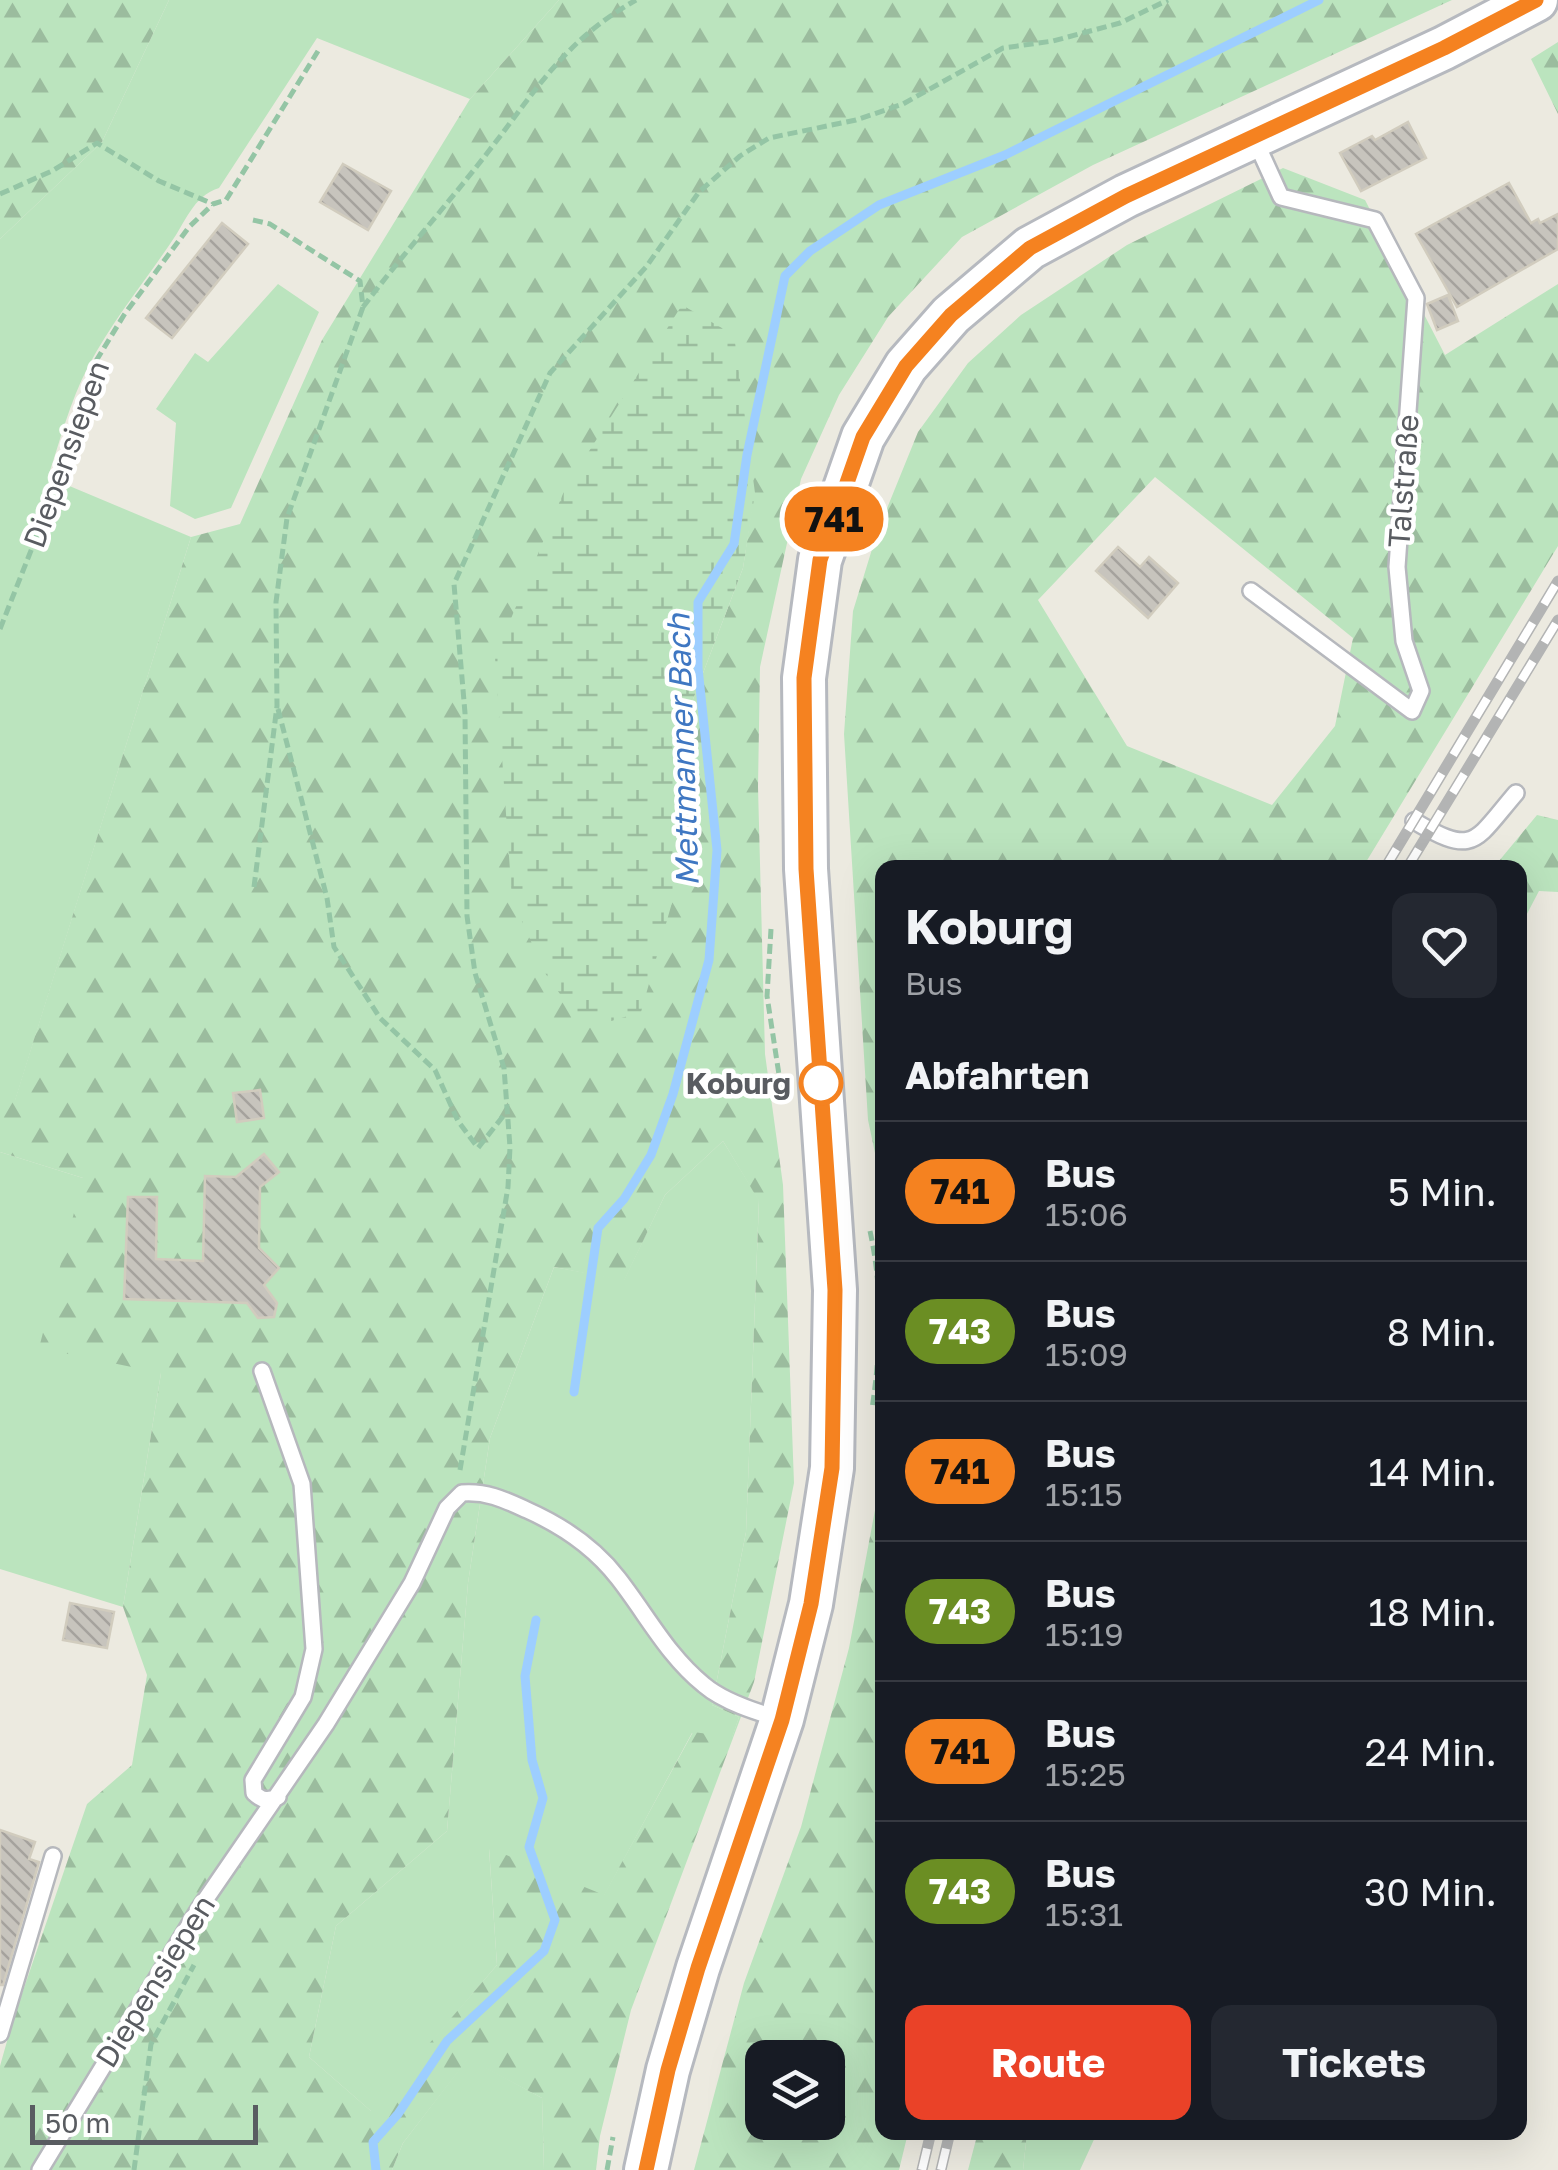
<!DOCTYPE html>
<html lang="de">
<head>
<meta charset="utf-8">
<style>
	body { margin:0; font-family:"Golos Text",sans-serif; background:#242831; color:#f1f3f6; height:100vh; display:flex; flex-direction:column; font-size:38px; white-space:nowrap }
	* { box-sizing:border-box; margin:0 }
	p { font-size:32px; color:#9ea1a6 }
	.icon { flex:none; width:55px; height:55px; fill:none; stroke:currentColor; stroke-width:2; stroke-linecap:round; stroke-linejoin:round }
	.map { position:relative; flex:1; overflow:hidden }
	.details { position:absolute; left:875px; top:860px; width:652px; height:1280px; display:flex; flex-direction:column; background:#171b24; border-radius:20px; box-shadow:0 10px 40px #0002 }
	.details>* { flex:none }
	.badge { padding:0 20px; border-radius:32px; font-size:35px; line-height:65px }
	.controls { position:absolute; left:745px; top:2040px; display:grid; gap:20px }
	.controls a { display:grid; place-items:center; width:100px; height:100px; border-radius:20px; background:#171b24; box-shadow:0 10px 40px #0002; font-size:50px }
	.scale { position:absolute; left:30px; bottom:25px; width:228px; box-sizing:border-box; padding-left:10px; border:5px solid #595c61; border-top:0; font-size:28px; line-height:35px; white-space:nowrap; color:#595c61; -webkit-text-stroke:8px #fff; paint-order:stroke }
	.map>.badge { position:absolute; translate:-50% -50%; box-shadow:0 0 0 5px #fff }
	h2 { padding:0 30px; font-size:38px; line-height:90px }
	.round { display:grid; place-items:center; flex:none; width:105px; height:105px; border-radius:20px; background:#242831 }
	.head { display:flex; align-items:center; justify-content:space-between; height:170px; padding:0 30px }
	h1 { font-size:48px; font-weight:700; line-height:75px }
	.button { display:flex; gap:20px; margin-top:auto; padding:20px 30px }
	.button a { flex:1; height:115px; border-radius:20px; background:#ea4228; color:#fff; font-size:40px; font-weight:700; line-height:115px; text-align:center }
	.button a+a { background:#242831; color:#f1f3f6 }
	ul { padding:0; list-style:none }
	li { display:flex; align-items:center; gap:30px; height:140px; padding:0 30px; border-top:2px solid #363941 }
	li div { flex:1 }
	li b { display:block; font-size:38px }
	li em { font-style:normal }
	li .badge { min-width:110px; font-weight:700; text-align:center }
	.map>svg:first-child { display:block }
</style>
</head>
<body>
<div class="map">
<svg width="1558" height="2170" viewBox="0 0 1558 2170">
	<defs>
		<pattern id="forest-firs" width="22" height="20" patternUnits="userSpaceOnUse" patternTransform="scale(2.5)"><rect width="22" height="20" fill="#bbe4be"/><path d="M5 1l3.5 6h-7zM16 11l3.5 6h-7z" fill="#9bbc9e"/></pattern>
		<pattern id="wetland-marsh" width="20" height="14" patternUnits="userSpaceOnUse" patternTransform="scale(2.5)"><rect width="20" height="14" fill="#bbe4be"/><path d="M1 5h8M5 5V1M11 12h8M15 12V8" fill="none" stroke="#9bbc9e"/></pattern>
		<pattern id="building-back-hatch" width="6" height="6" patternUnits="userSpaceOnUse" patternTransform="scale(2.5)"><rect width="6" height="6" fill="#c7c4bd"/><path d="M-1 5l2 2M0 0l6 6M5-1l2 2" fill="none" stroke="#a5a29d"/></pattern>
	</defs>
	<rect width="100%" height="100%" fill="#eceae0"/>
	<!-- green -->
	<path fill="#bbe4be" d="M169,0H559L470,99L317,38L219,188C192,197 186,222 170,244C142,285 111,323 88,367C70,401 60,441 48,477L191,537L15,1101L0,1100V239L102,142Z
		M278,284L319,312L231,508L195,519L170,506L176,423L156,409L195,353L208,362Z
		M723,1141L759,1200L746,1532L712,1705L739,1717L732,1738L692,1733L604,1896L489,1849L497,1965L372,2112L309,2057L336,1926L447,1831L468,1583L490,1438L554,1267L624,1280L665,1195Z
		M0,1152L83,1178L161,1373L123,1607L0,1569Z
		M468,2058L542,2098L544,2170H392L403,2143Z
		M1027,2133H1097L1080,2170H1023Z"/>
	<!-- forest -->
	<path fill="url(#forest-firs)" fill-rule="evenodd" d="M0,0H169L102,142L0,239Z
		M559,0H1452L1093,165L962,237L888,317L839,395L801,479L760,667L758,787L765,1054L783,1185L794,1483L754,1682L631,2010L600,2136L596,2170H544L542,2098L468,2059L403,2143L392,2170H0V2066L13,2020L87,1804L132,1765L147,1675L123,1607L161,1373L39,1348L83,1178L0,1152V1100H15L191,537L240,524L322,340L470,99ZM754,493L743,568L684,723ZM723,1141L759,1201L746,1532L712,1705L739,1717L732,1737L693,1732L604,1895L489,1848L497,1965L371,2111L309,2057L336,1926L447,1831L468,1583L490,1438L554,1267L624,1281L665,1195Z
		M1558,42V114L1531,59Z
		M1283,168L1365,200L1445,355L1558,284V546L1363,867L882,868V1186L868,1120L844,734L853,611L877,533L918,432L968,363L1021,315L1127,245ZM1155,477L1353,638L1335,726L1272,805L1127,746L1038,600Z
		M1537,815L1558,820V892L1539,891L1520,927V868L1494,867Z
		M882,1473V2132L908,2133L899,2170H694L744,1983L801,1827L849,1648ZM762,2058H828V2122H762Z
		M978,2132L1027,2133L1023,2170H968Z"/>
	<!-- wetland -->
	<path fill="url(#wetland-marsh)" d="M682,305L734,335L755,493L743,568L684,723L694,825L641,1012L585,1029L545,973L512,899L495,657L565,489Z"/>
	<g fill="none" stroke-linecap="round" stroke-linejoin="round">
		<!-- stream -->
		<path stroke="#9dceff" stroke-width="9" d="M574,1392L598,1228L624,1199L651,1155L673,1094L709,960L717,850L698,668V602L734,544L747,455L785,276L810,251L879,205L1005,155L1319,0
			M376,2170L373,2142L398,2114L447,2041L544,1951L555,1920L529,1847L543,1798L532,1760L525,1676L536,1620"/>
	</g>
	<!-- building -->
	<path fill="url(#building-back-hatch)" stroke="#d1ccbe" stroke-width="2.5" d="M1408,122L1426,158L1361,191L1340,153L1372,136L1375,140Z
		M343,164L391,191L368,230L320,202Z
		M1509,183L1531,223L1538,219L1540,223L1558,214V249L1457,307L1416,234Z
		M222,223L248,244L172,338L146,318Z
		M1448,295L1458,321L1437,330L1427,304Z
		M1118,547L1140,567L1149,557L1178,583L1148,618L1096,571Z
		M260,1090L264,1118L237,1122L233,1093Z
		M264,1154L279,1172L260,1187L259,1248L279,1268L264,1285L277,1303L274,1317L258,1318L247,1303L124,1299L128,1197H157L156,1259L203,1261L205,1176L236,1177Z
		M70,1603L114,1612L107,1648L63,1640Z
		M0,1830L35,1842L29,1859L39,1862L3,1985H0Z"/>
	<g fill="none" stroke-linecap="round" stroke-linejoin="round">
		<defs>
			<path id="lane" d="M1251,591L1412,711L1421,691L1404,641L1397,567L1416,298L1375,220L1281,197L1255,140
				M1414,821C1475,857 1474,842 1516,793
				M262,1371L302,1484L314,1649L303,1697L253,1780L254,1793C262,1801 268,1801 278,1797
				M0,2034L53,1856
				M40,2170L199,1909L326,1724L412,1583L447,1508L462,1493C487,1491 505,1500 527,1510C563,1526 594,1547 618,1578C647,1615 667,1655 704,1685C724,1702 756,1712 781,1719"/>
			<path id="secondary" d="M646,2170L668,2070L698,1968L782,1719L811,1604L832,1468L835,1290L806,869L804,678L820,560L863,437L906,366L951,315L1030,248L1126,196L1444,48L1536,0"/>
		</defs>
		<!-- lane casing -->
		<use href="#lane" stroke="#b6b8bd" stroke-width="20"/>
		<!-- secondary casing -->
		<use href="#secondary" stroke="#b6b9bf" stroke-width="48"/>
		<!-- path -->
		<path stroke="#94c5a5" stroke-width="5" stroke-dasharray="10 5" stroke-linecap="butt" d="M0,194L52,171L97,143L159,181L213,204
			M253,220L270,224L360,281L363,307C403,254 447,205 488,152C537,89 564,41 636,0
			M0,629L34,543L96,361L124,315L189,227L213,204L226,200L318,51
			M278,709L327,898L334,947L380,1018L435,1070L458,1121L478,1148L508,1110
			M254,887L277,706L276,602L287,518L363,307
			M771,929L767,996L783,1101
			M870,1231C883,1290 881,1349 872,1409
			M460,1470L508,1187L510,1147L504,1068L475,973L467,916L465,713L454,584L550,373L646,267L699,192L740,156L769,138L856,120L903,104L1003,48L1053,41L1120,23L1168,0
			M134,2170L151,2044L194,1965
			M607,2170L613,2137"/>
		<!-- lane -->
		<use href="#lane" stroke="#fff" stroke-width="15"/>
		<!-- secondary -->
		<use href="#secondary" stroke="#fff" stroke-width="42"/>
		<defs>
			<path id="rail" d="M1385,868L1558,581
				M1407,868L1558,620
				M922,2170L931,2132
				M941,2170L950,2132"/>
		</defs>
		<!-- rail casing -->
		<use href="#rail" stroke="#b3b4b4" stroke-width="11"/>
		<!-- rail -->
		<use href="#rail" stroke="#fff" stroke-width="8" stroke-dasharray="22" stroke-linecap="butt"/>
	</g>
	<g fill="none" stroke-linecap="round" stroke-linejoin="round">
		<defs>
			<path id="line" d="M646,2170L668,2070L698,1968L782,1720L811,1604L832,1468L835,1290L806,869L804,678L820,560L863,437L906,366L951,315L1030,248L1126,196L1444,48L1536,0"/>
		</defs>
		<!-- line casing -->
		<use href="#line" stroke="#fff" stroke-width="22"/>
		<!-- line -->
		<use href="#line" stroke="#f58220" stroke-width="15"/>
	</g>
	<!-- markers -->
	<circle fill="#fff" stroke="#f58220" stroke-width="5" cx="821" cy="1083" r="20"/>
	<g text-anchor="middle" dominant-baseline="central" stroke-width="9" stroke-linejoin="round" paint-order="stroke">
		<!-- street labels -->
		<g font-size="30" fill="#595c61" stroke="#fff">
			<text transform="translate(66 454) rotate(-70)">Diepensiepen</text>
			<text transform="translate(1403 481) rotate(-86)">Talstraße</text>
			<text transform="translate(155 1981) rotate(-58)">Diepensiepen</text>
		</g>
		<!-- stop labels -->
		<g font-size="30" font-weight="bold" fill="#595c61" stroke="#fff" text-anchor="end">
			<text x="791" y="1083">Koburg</text>
		</g>
		<!-- water labels -->
		<g font-size="32" font-style="italic" fill="#3f77c2" stroke="#fff">
			<text transform="translate(682 750) rotate(-92)">Mettmanner Bach</text>
		</g>
	</g>
</svg>
<div class="controls">
<a><svg class="icon" aria-label="layers" viewBox="0 0 24 24"><path d="M12 4l9 5-9 5-9-5zM3 14l9 5 9-5"/></svg></a>
</div>
<div class="scale">50 m</div>
<b class="badge" style="left:834px;top:519px;background:#f58220;color:#111">741</b>
<section class="details">
<div class="head"><div><h1>Koburg</h1><p>Bus</p></div><a class="round"><svg class="icon" aria-label="heart" viewBox="0 0 24 24"><path d="M12 20l-8-8c-3-5 5-10 8-4 3-6 11-1 8 4z"/></svg></a></div>
<h2>Abfahrten</h2>
<ul>
<li><span class="badge" style="background:#f58220;color:#111">741</span><div><b>Bus</b><p>15:06</p></div><em>5 Min.</em></li>
<li><span class="badge" style="background:#6b8e23;color:#fff">743</span><div><b>Bus</b><p>15:09</p></div><em>8 Min.</em></li>
<li><span class="badge" style="background:#f58220;color:#111">741</span><div><b>Bus</b><p>15:15</p></div><em>14 Min.</em></li>
<li><span class="badge" style="background:#6b8e23;color:#fff">743</span><div><b>Bus</b><p>15:19</p></div><em>18 Min.</em></li>
<li><span class="badge" style="background:#f58220;color:#111">741</span><div><b>Bus</b><p>15:25</p></div><em>24 Min.</em></li>
<li><span class="badge" style="background:#6b8e23;color:#fff">743</span><div><b>Bus</b><p>15:31</p></div><em>30 Min.</em></li>
</ul>
<div class="button"><a>Route</a><a>Tickets</a></div>
</section>
</div>
</body>
</html>
